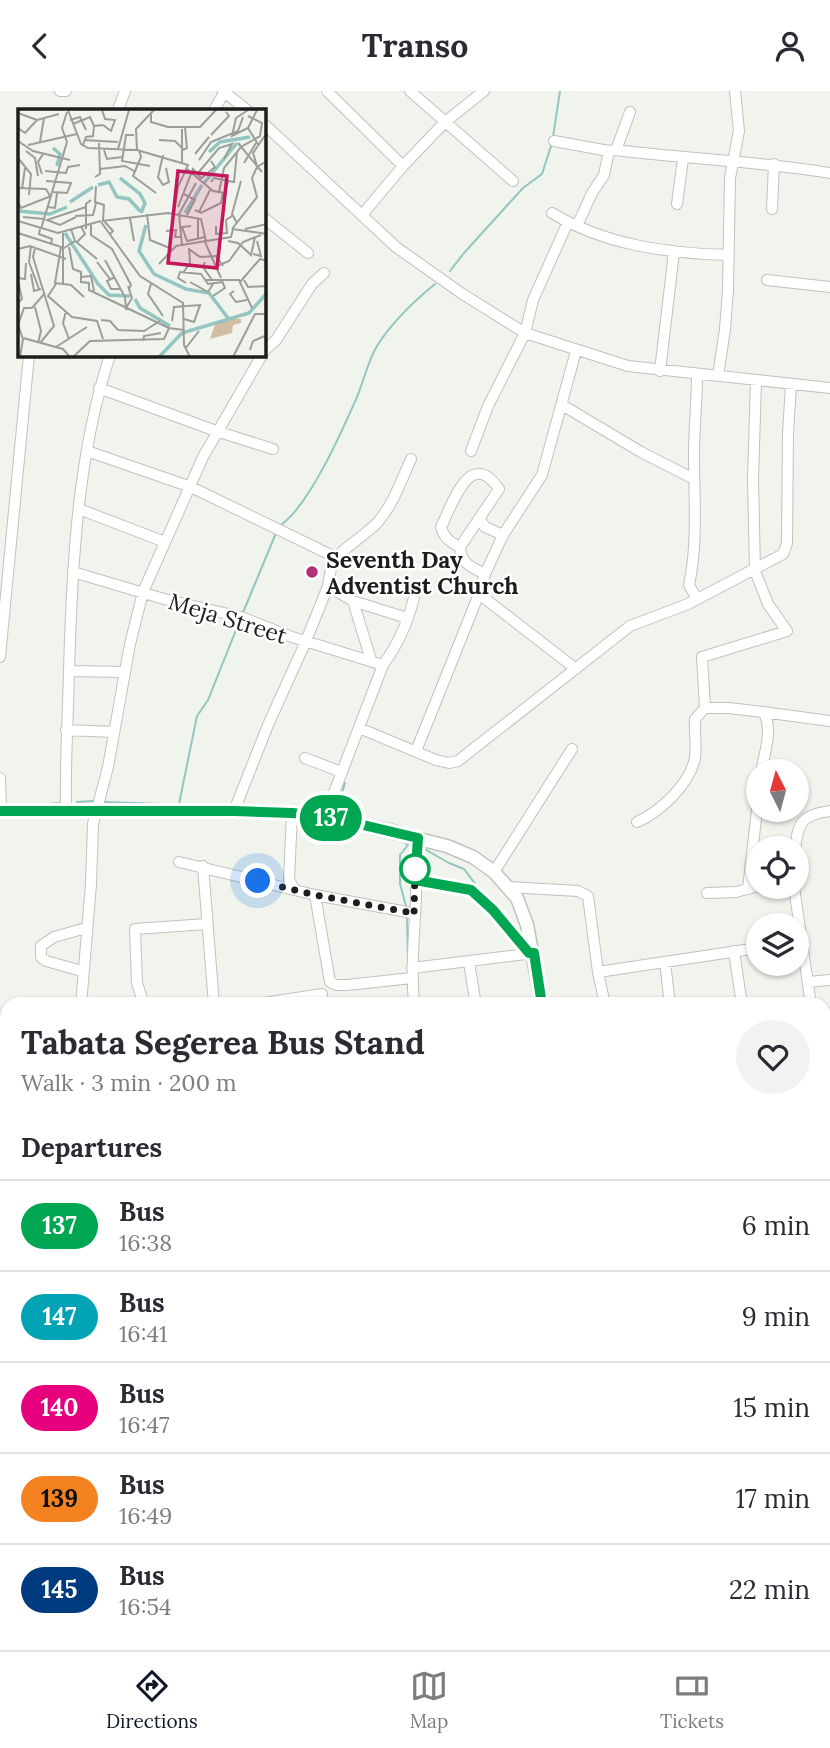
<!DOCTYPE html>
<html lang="en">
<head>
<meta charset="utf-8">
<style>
	body { margin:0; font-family:Lora,serif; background:#f2f2f3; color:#2b2b33; height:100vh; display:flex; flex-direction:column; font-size:26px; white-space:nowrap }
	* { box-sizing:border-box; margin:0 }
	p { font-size:23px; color:#7c7c81 }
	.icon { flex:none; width:38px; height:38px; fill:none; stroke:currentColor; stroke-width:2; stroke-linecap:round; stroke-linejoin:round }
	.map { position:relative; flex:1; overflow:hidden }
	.details { position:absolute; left:0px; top:906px; width:831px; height:653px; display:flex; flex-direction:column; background:#fff; border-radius:21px 21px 0 0; box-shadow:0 2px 5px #0004 }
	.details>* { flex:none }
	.badge { padding:0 14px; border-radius:23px; font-size:24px; line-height:46px }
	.needle { width:46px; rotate:354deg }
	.tools { position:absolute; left:746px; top:668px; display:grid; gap:14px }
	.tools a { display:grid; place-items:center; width:63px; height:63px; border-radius:50%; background:#fff; box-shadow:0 2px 5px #0004; font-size:35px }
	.you { position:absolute; width:35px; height:35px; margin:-18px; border:5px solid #fff; border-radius:50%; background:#1a73e8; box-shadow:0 0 0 10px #1a73e833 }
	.map>.badge { position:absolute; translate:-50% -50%; box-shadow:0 0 0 4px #fff }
	h2 { padding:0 21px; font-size:26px; line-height:63px }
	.round { display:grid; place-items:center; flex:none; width:74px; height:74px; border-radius:37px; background:#f2f2f3 }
	.summary { display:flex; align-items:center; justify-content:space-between; height:119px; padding:0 21px }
	h1 { font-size:33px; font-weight:800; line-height:52px }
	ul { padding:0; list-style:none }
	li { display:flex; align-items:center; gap:21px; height:91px; padding:0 21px; border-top:2px solid #e1e1e2 }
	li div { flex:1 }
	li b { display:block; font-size:26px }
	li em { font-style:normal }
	li .badge { min-width:77px; font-weight:700; text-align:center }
	header { display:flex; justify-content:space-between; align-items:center; height:91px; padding:0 21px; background:#fff; font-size:32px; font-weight:800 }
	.tab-bar { display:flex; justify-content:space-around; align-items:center; height:98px; border-top:2px solid #e1e1e2; background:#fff; font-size:19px; color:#7c7c81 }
	.tab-bar a { display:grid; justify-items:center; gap:4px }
	.tab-bar .active { color:#111827 }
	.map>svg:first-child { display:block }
</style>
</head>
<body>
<header><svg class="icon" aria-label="back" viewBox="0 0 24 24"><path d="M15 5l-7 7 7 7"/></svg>Transo<svg class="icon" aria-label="person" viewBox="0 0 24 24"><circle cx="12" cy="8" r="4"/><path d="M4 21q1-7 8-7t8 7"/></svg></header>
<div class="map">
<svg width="830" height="1559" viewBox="0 0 830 1559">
	<defs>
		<pattern id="wetland-marsh" width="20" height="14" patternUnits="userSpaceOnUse" patternTransform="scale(1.75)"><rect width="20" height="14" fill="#d2bea2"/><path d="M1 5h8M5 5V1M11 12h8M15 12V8" fill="none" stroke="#b4a38b"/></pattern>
	</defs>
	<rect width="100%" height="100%" fill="#f0f4ed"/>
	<!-- wetland -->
	<path fill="url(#wetland-marsh)" d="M824,1134L830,1138V1308L824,1314Z"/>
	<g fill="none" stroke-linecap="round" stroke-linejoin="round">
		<!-- stream -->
		<path stroke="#93c5c1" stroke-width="2" d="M553,46L560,0
			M450,180L464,162L523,97L542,83L551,55
			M281,434C310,413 342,340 357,306C364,289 368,270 377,255C392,231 413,211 435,193
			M242,524L276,442
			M345,692L337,718C359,732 390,728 413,741
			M77,711L93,710
			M103,711L191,714
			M179,713L197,625L208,609L240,529
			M32,714L62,712
			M405,752L408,754L400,764V793L406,815
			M421,756L449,772L464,778L510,839L526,855
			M407,824L408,871
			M824,1054L830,1052
			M824,1218L830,1212"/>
		<defs>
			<path id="minor" d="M60,0H66
				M223,0L247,19
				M327,0L403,75
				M410,0L513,90
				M118,19L125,0
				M214,19L225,0
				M264,33L396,156L461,202L525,242L628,275L830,297
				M554,50L609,60
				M616,59L630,21
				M677,113L683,68
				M772,118L774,73
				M552,122C605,154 666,162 727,164
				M362,124L403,75L445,31L484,0
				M264,127L308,162
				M577,135L592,102L604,84L609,60L616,59C687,68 759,70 830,82
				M767,189L830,196
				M264,260L276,249L312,193L324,182
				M660,280L674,161
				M718,285L725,238L728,199L730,87L739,40L735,0
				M99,297L216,340L273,358
				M562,314L641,361L694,388
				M87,360L191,396L333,465L328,495L306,550L268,634L234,720
				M471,360L488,315L525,242L533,209L568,131
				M79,418L165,451
				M480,428L485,436L503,444
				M460,456C450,451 444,447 441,436C453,412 470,356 499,398L460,456C461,473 471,476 485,483
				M334,468C347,455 364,445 377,432C393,414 401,390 411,368
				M73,481L164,508L241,526L292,546L383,574
				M328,495L353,510L371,569
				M479,503L576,578
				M697,508L689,494C698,452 694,407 694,364C694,337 697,310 697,283
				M353,510L407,527
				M0,566L29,264
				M69,580L125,581
				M705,617L702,566L787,540L768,513L755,480L753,388L756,290
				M763,621L830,630
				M359,637L436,669L449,672L458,670L630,535L688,513L783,463L787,452L788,342L791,293
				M66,639L114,641
				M416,660L479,503L485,483L503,444L542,384L576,260
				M305,667L341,681
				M0,687L1,720
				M66,719C65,672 68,626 69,580C72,474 77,366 110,264
				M292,722L289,789L295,799
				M325,725L383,574C399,552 411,524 416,497
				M637,731C660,721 690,693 695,667C697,655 694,641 695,628L705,617H729L763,621C774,637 764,663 761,681
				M795,758C798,731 802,724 830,720
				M179,771L315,804L407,821L414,824
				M203,775L214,914
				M494,781L572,658
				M509,796L578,800L588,805L598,881L605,914
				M794,796L811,914
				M748,798L758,710
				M707,802L736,801L758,795
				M315,804L330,891L336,894H347L412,887
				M734,860L742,914
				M469,871L476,914
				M665,871L670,914
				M412,877L534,862
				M82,880L46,870L41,866V855L54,846L86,837
				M598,881L758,857
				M808,891L830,889
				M81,914L91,793L93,733L108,676L130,553L143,501L203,366L262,264
				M144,914L137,892L135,838L207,833
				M251,914L322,903
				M414,914C411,878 414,844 416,808C416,788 415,768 417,747
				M0,945L7,959
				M824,976L830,975
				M0,1007H7
				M0,1064L6,1082L4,1127
				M0,1276L7,1283
				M0,1334L7,1332
				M824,1334L830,1331
				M824,1385L830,1387
				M0,1390L7,1380
				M0,1402L7,1401
				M0,1472L7,1474
				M824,1533L830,1535
				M9,1552L18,1559
				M68,1552L70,1559
				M220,1552V1559
				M366,1552L368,1559
				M581,1552L582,1559
				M824,1552L827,1559
				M460,1554L468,1559
				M311,1559L314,1552"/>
			<path id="major" d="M0,720H234L292,722L325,725L447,755L473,766L494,781L517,807L527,834L542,914
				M824,1063L830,1062"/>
		</defs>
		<!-- minor casing -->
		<use href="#minor" stroke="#bfc3bd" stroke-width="12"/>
		<!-- major casing -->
		<use href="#major" stroke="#bfc3bd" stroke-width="15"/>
		<!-- minor -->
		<use href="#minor" stroke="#fff" stroke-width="10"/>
		<!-- major -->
		<use href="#major" stroke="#fff" stroke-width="12"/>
	</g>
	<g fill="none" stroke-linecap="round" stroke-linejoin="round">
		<defs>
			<path id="line" d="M0,720H234L292,722L325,725L418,747L415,789L471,799L493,819L529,862H534L542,914"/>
		</defs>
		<!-- line casing -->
		<use href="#line" stroke="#fff" stroke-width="16"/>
		<!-- line -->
		<use href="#line" stroke="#00a651" stroke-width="10"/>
		<!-- walk -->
		<path stroke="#1d1e1c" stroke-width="7" stroke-dasharray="0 12.6" d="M258,790L315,804L407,821L414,824L415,778"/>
	</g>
	<!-- markers -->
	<circle fill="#b32f78" stroke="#fff" stroke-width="2.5" cx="312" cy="481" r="7"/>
	<circle fill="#fff" stroke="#00a651" stroke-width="3.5" cx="415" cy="778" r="14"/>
	<g text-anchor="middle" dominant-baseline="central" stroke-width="5" stroke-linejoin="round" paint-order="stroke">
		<!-- poi labels -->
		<g font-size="23" font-weight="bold" fill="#1d1e1c" stroke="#fff" text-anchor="start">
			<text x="326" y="468">Seventh Day<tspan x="326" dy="26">Adventist Church</tspan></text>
		</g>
		<!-- street labels -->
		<g font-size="23" fill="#1d1e1c" stroke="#fff">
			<text transform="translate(228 527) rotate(17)">Meja Street</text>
		</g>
	</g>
	<!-- overview -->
	<g transform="translate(18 18)">
		<rect width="248" height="248" fill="#f0f4ed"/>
		<path d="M210,209L223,210V214L215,216L214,224L192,230L198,213Z" fill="#d2bea2"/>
		<path fill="none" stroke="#93c5c1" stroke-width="3.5" d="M35,39L42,45L39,57M191,43L202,33L232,28M102,69L122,85L127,94L123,104M186,74L219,34M80,76L91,73L99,88L111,90L122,102M52,93L75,78M0,102L32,105L49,98M167,104L184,76M128,116L121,142L136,165L168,180L191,184L210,209M47,124L80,175L91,186L112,187M117,190L122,199L152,217M141,248L164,224L231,204L249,184"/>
		<path fill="none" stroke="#9c9e99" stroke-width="2" d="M50,1L63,35L70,39L119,41L170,56L160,78L156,104M84,1L87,10L97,11L93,22L85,16M239,1L230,19L241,37M0,4L19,11L41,5M133,5V13L150,18M52,11L62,8L68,21M55,15L72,8L76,17M149,18H182L198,1M0,19L7,24L19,11M230,19L214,27L218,9L230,1M116,26H108L104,52L132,57M193,26L211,7L208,3M66,31L100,33M141,31L157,32L165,40M0,32L15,42L52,51M22,33L26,9M220,34L244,63M10,36L59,25M65,36L68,28L75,27L76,17L85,16M100,40L111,1M86,41L89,50L104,48M119,41L118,20L136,1M121,41L123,48L115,67L138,84M165,41L169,39L167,19M8,42L17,49L20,67M177,45L191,28M145,46L140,68L145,76L151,73L148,59M0,49L13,65L11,86M181,51L193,33L220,22L225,8M164,54V20M226,54L238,34M239,57L235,44L248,25M82,60L107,57L116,62M169,60L195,82L207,84L210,72M27,62L48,64L50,58L62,56M180,64L201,39L214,35L206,50M24,65L20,53L25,45M77,68L82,65L81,34M181,71L197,58L193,52M28,72L53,74L49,84L35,83M193,73L196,69L216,73L219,43M78,77L77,93L86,96L85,111L95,122L92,125M4,80L7,59M201,83L206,59L223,38L242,27L244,14L230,7M166,85L177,91L169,106M1,86L0,79L28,80L32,87M0,93L3,99L33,87M29,98L37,99L39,84M160,98L175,60L183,69M177,101L183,104L203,94L205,84M181,103L192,81M129,105L132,131L154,140M57,107L75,106L78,94M5,108L26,110M58,108L42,116L29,111L68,98M112,109L116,132M0,112L40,124L83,112M84,112L150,104L183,110L188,132L213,128L215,120L249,125M83,113L122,167L165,194L166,236L172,248M219,114L214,105L223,72M73,115V126L94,140L113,176L111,180M173,117L164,118L169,132L187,128M198,117V125L209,124L208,111L214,107M22,120L21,125L34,130L33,136M23,120L49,33L44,19L49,3M53,120L57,132L79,150M68,120V95L73,91M214,120L239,88L234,69L239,58L249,52M227,120L249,115M148,122L158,121L157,128H163M0,124L46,139L57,132M180,130V109M210,132L220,134L233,146L237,128M187,133L203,169M58,134L67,125L63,117M164,136L161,105L178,74M13,137L11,153L21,180M43,138L37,174L53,176L66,188M51,138L55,160L63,163V173L71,174V181L151,219M17,139L15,148L36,217L22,234M0,140L12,137L48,150M171,140L182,148L198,147L205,157M235,145L243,147L239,132M87,151L107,188L108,201M79,153L92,170M187,153L185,158L194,171M141,155L158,137L188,132M199,157L211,152L225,133L243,126M165,164L172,154L171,139M13,165L16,182L23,180M63,168L73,167L76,182M97,168L89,172L93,180H102M0,169L7,170L8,154M188,171H221L234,199M226,171L230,178L249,177M0,172L4,190L0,194M172,173L190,183L195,175M222,173L242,150L249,152M168,174L160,169L162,163L183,165L190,175L205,173M38,175L30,187L54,208L79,212L85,230M45,175V124M133,175L130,185L145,207M216,182L212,185L218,193L229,191M195,187L207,179L204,172M17,198L23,222L20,234M108,199L114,189L110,177M48,202L45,214L51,230M83,211L92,212L100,221M154,212L156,198L182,196L176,213L166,210M100,221L126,222L142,212M5,229L45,240L52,248M125,232L126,227L143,224M38,238L69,218M167,240L181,222M232,241L235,232L249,226M2,248L5,230L0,216L6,199H14L27,184M55,248L72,232L146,230L151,219L166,221M215,248L237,205H249"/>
		<path fill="#c2185b" fill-opacity="0.15" stroke="#c2185b" stroke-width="3.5" d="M160,62L209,67L199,159L150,154Z"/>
		<rect width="248" height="248" fill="none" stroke="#1d1e1c" stroke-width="3.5"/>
	</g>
</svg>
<div class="tools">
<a><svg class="needle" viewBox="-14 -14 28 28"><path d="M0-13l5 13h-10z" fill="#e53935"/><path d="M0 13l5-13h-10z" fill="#7c7c81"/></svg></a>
<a><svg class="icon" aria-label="locate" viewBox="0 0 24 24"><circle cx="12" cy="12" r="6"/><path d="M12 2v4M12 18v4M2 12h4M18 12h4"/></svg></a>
<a><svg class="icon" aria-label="layers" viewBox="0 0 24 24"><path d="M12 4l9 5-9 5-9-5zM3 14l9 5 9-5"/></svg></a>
</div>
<div class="you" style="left:258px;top:790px"></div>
<b class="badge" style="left:331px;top:727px;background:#00a651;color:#fff">137</b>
<section class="details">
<div class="summary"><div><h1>Tabata Segerea Bus Stand</h1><p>Walk · 3 min · 200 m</p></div><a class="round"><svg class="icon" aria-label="heart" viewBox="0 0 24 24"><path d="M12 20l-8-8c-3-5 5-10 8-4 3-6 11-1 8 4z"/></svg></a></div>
<h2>Departures</h2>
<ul>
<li><span class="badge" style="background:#00a651;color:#fff">137</span><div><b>Bus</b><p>16:38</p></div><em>6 min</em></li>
<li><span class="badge" style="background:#00a3b4;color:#fff">147</span><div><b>Bus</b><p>16:41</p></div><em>9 min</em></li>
<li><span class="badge" style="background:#e6007e;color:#fff">140</span><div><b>Bus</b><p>16:47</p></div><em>15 min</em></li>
<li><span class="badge" style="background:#f58220;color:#111">139</span><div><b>Bus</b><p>16:49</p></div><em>17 min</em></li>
<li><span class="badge" style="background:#003b80;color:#fff">145</span><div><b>Bus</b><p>16:54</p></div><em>22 min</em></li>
</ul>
</section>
</div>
<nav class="tab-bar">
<a class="active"><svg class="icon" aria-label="directions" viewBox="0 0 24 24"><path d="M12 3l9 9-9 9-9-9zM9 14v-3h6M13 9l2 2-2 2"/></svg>Directions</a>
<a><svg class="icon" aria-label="map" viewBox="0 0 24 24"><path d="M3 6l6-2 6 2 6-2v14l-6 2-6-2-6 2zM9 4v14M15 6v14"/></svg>Map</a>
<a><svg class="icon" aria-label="tickets" viewBox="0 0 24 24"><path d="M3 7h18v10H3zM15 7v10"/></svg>Tickets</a>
</nav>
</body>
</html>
